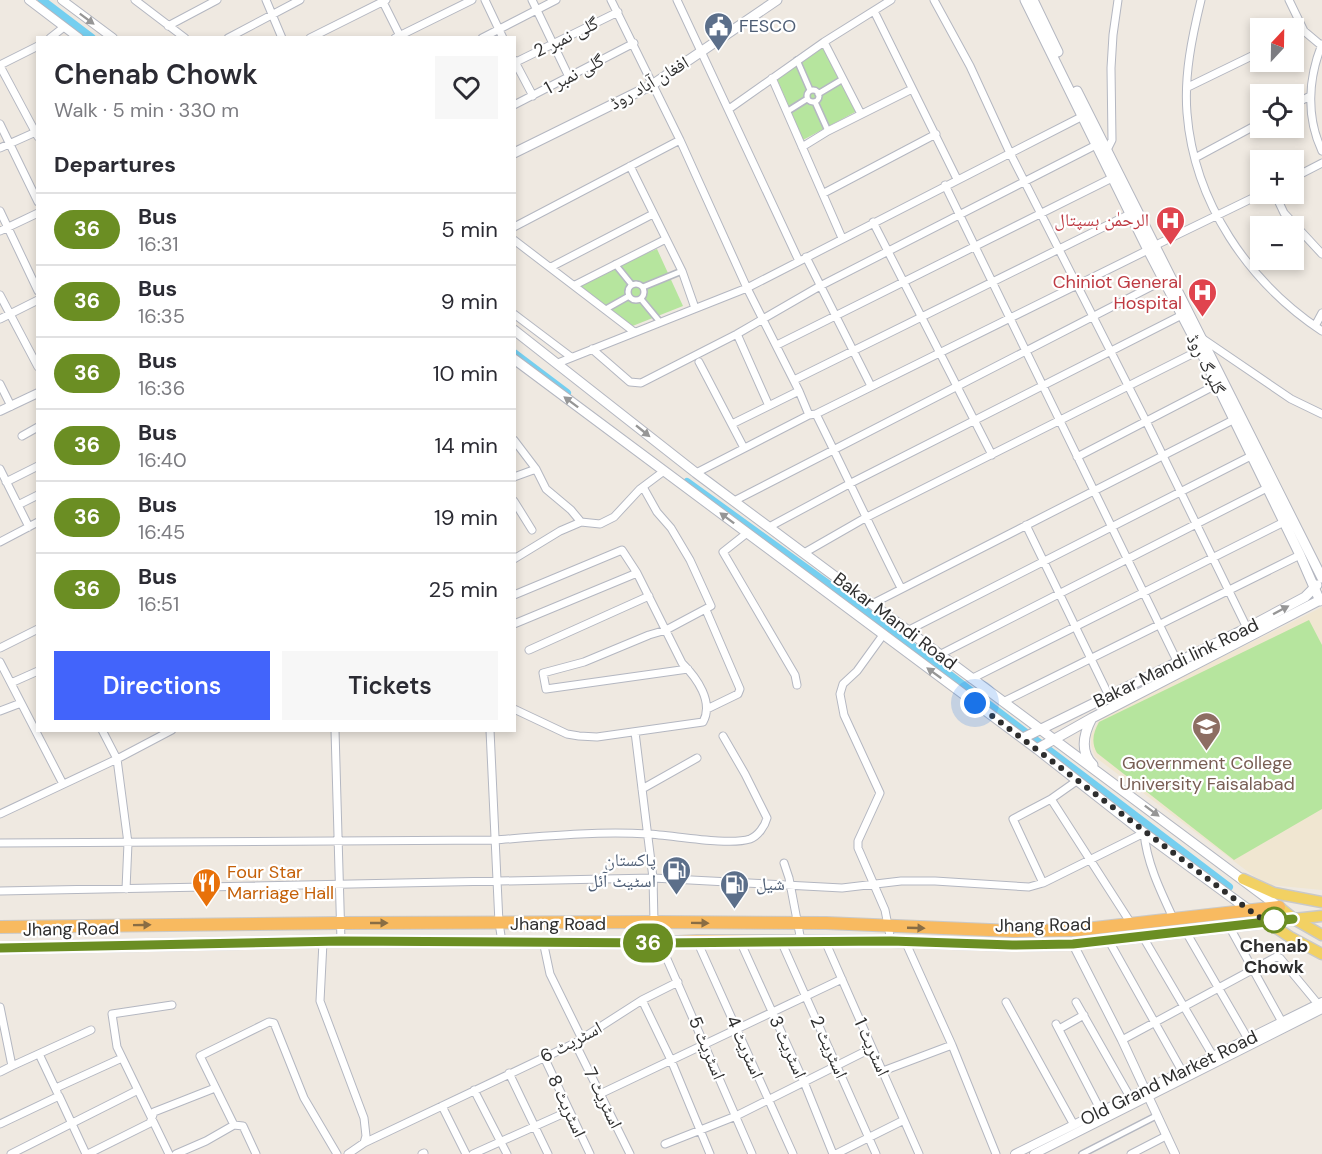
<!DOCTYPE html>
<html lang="en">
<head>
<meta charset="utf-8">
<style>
	body { margin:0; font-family:"DM Sans","Noto Naskh Arabic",sans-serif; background:#f7f7f7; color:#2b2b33; height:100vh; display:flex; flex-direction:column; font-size:22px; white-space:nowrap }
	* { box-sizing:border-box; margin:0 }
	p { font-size:20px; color:#7c7c81 }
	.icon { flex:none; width:33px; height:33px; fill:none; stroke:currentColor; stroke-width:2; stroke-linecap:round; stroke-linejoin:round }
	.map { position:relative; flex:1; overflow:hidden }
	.side { position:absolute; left:36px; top:36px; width:480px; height:696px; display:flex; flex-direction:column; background:#fff; border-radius:0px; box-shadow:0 3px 9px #0003 }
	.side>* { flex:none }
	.badge { padding:0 12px; border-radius:20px; font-size:21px; line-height:39px }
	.needle { width:39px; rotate:22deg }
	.buttons { position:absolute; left:1250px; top:18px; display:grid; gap:12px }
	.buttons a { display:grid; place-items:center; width:54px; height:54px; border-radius:0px; background:#fff; box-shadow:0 3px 9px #0003; font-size:30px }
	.you { position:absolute; width:30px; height:30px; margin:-15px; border:4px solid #fff; border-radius:50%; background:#1a73e8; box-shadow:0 0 0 9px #1a73e833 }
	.map>.badge { position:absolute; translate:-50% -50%; box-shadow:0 0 0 3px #fff }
	h2 { padding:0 18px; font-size:22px; line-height:54px }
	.round { display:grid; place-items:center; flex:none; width:63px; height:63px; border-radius:0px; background:#f7f7f7 }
	.headline { display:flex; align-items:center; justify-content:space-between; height:102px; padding:0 18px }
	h1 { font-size:28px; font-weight:600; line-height:45px }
	.action { display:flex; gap:12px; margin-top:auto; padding:12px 18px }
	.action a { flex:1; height:69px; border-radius:0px; background:#4264fb; color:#fff; font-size:24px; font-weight:600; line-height:69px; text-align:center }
	.action a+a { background:#f7f7f7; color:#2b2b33 }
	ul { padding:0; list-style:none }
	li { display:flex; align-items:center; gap:18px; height:72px; padding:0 18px; border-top:2px solid #e1e1e2 }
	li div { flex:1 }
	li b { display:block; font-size:22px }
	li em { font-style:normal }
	li .badge { min-width:66px; font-weight:700; text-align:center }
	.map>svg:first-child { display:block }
</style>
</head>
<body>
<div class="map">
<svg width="1322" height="1154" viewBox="0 0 1322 1154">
	<rect width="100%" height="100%" fill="#efe9e1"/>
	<!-- education -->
	<path fill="#f0e6d1" d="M1322,607V890L1270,885L1255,877L1095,757L1091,745V735L1099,720L1116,710Z"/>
	<!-- green -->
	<path fill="#b6e59e" d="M824,47L857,111L803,140L777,79Z
		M657,249L683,306L630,327L574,283Z
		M1309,620L1322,645V809L1234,860L1097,753C1091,742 1093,733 1099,722Z"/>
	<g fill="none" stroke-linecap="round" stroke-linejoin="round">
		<!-- canal -->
		<path stroke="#75cff0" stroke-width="8" d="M42,0L92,38
			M514,353L567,393
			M687,482L871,615L1229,887"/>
		<defs>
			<path id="pedestrian" d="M797,60L810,90
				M807 96a6 6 0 1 1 12 0a6 6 0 1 1-12 0Z
				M818,94L843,79
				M815,102L828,131
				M788,111L807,99
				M615,264L632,285
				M628 292a8 8 0 1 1 16 0a8 8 0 1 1-16 0Z
				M643,287L682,271
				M641,299L660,322
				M606,309L629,296
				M1082,1154L1156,1116"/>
			<path id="minor" d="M135,0L185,38
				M266,0L282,38
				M382,0L401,38
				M485,0L503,38
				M532,0L569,77
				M611,0L680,140L747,288L799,391L809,415
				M677,0L799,261
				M934,0L970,66L1010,153L1146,421L1247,628
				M1201,0C1192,37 1184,75 1187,113C1194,202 1248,282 1322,331
				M1289,0L1304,31L1322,46
				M874,11L957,179
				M168,26L217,0
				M1293,36L1304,31
				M50,38L64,27
				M228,38L300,0
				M310,38L386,0
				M395,38L472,0
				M482,38L556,0
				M824,42L861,114
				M1322,44C1308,79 1306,117 1322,151
				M514,60L533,96
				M514,63L618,12
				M0,65L38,46
				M0,66L38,137
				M772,78L842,238
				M1188,87L1260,52
				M514,105L634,43
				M1293,105L1310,96
				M729,109L824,42L891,0
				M0,124L38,202
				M802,147L828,131L912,89
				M0,148L38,131
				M1106,152L1112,140L1111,68L1113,35L1118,0
				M1195,158L1260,123
				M630,166L682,271L695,308
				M1293,178L1322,163
				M945,185L1178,663
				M824,193L936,134
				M1275,194L1284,213L1322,254
				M0,211L38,291
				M873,222L992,455
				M514,227L680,140
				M0,231L38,213
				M514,240L633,331
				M1156,245L1261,194
				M806,257L871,386
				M551,267L653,214
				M575,285L666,239
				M0,295L38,367
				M514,314L571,357
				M0,319L38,300
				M1315,326L1322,313
				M737,334L769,406
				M1200,337L1291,399L1322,414
				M777,345L1114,177
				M592,349L630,382L641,383L737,334L820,286L1098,144
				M699,362L744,448
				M558,363L747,288L1083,116
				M794,380L1132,213
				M0,384L11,406
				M816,414C845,472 872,531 901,588
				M732,424L799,391
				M22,436L38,427
				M514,440L536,469L546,489L571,510L581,522
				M1077,457L1216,385
				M0,469L29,527
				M696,473L809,415L816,414L1148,250
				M514,477L536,469
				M6,482L38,466
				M643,487L657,512L671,528L690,560L711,606L666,630L649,635L584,662L543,673L546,689L688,669
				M514,501L532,530
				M734,501L1164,280
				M18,505L38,495
				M1026,525L1109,696
				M769,527L851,483L1182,315
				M747,533L723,552L795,675L797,685
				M0,542L38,522
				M804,553L865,518L1200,350
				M514,559L560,531L581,522L600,524L614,517L640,489L664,471
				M514,595L622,550L637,573L682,663C697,678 714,702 703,722L597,737L579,736L567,734L514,709
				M872,604L1233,420
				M706,610L740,689L738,694L707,709
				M514,624L637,573
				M907,631L1251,456
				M883,635L857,671L843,684L840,694L844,715L880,793L858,841V848L885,910L891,941
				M0,648L38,629
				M529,650L649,596
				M939,655L1267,488
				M0,662L63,784
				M971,679L1284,522
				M11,683L38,671
				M1003,702L1300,555
				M0,711L21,703
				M102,730L117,759L128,843L126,889
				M335,730L341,941
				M490,730L499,923L502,942
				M635,732L653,878L654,922L660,943L752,1154
				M1078,780L1051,799L1132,925
				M642,789L697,758
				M0,814L117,759L172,730
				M0,843L495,840C546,836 597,831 648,834C672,835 729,846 750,839C758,836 765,826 767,818L745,774L723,736
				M784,863L789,878L801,941
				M1043,883L1013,819L1051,799
				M0,891L653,878L842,888L901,881H935L1029,887L1043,883L1144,833C1147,864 1161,892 1174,920
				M1229,926L1282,1022
				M1186,932L1248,1039
				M1143,937L1213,1056
				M543,941L550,974L582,1039
				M697,941L793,1154
				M740,941L804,1082L833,1154
				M781,941L876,1154
				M825,941L919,1154
				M905,941L952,1045L996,1154
				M1109,941L1182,1071
				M323,942L320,1001L364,1118L366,1136L364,1143
				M642,1000L671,1060L710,1154
				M1006,1002L1074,1125
				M1076,1002L1130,1097
				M0,1007L12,1066L0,1072
				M1056,1024L1101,1111
				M1059,1029L1084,1015
				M1122,1040L1276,957L1280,958L1318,1004
				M575,1043L630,1154
				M39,1054L57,1092
				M544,1057L590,1154
				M12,1066L91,1030
				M883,1071L952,1045
				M509,1073L548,1154
				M56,1088L122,1058
				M474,1090L507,1154
				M600,1094L842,979
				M442,1106L466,1154
				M0,1124L59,1096L86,1154
				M665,1144L736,1116L872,1048
				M11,1154L138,1090
				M88,1154L150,1123L154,1112L215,1088
				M169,1154L117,1047L112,1014L172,1005
				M176,1154L206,1141L234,1125
				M256,1154L243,1126L234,1125L200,1056L269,1022L274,1023L304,1098L337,1154
				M348,1154L364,1143L575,1043L642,1000L678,982
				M422,1154L424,1153
				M473,1154L569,1111
				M836,1154L904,1120
				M1131,1154L1166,1136"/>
			<path id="tertiary" d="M29,0L79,38
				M62,0L113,38
				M0,411L38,393
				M1073,944L1122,1040L1175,1154
				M1015,1154L1322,1002
				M1034,1154L1322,1009"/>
			<path id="secondary" d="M1025,0L1148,250L1200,350L1300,555L1320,601
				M1033,0L1058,52
				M1077,91L1322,578
				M514,153L652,85L777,0
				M514,330L696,473L1279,907
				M514,359L1037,749L1144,833L1249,910
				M1092,718C1084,733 1079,751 1093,765
				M1023,738L1247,628L1305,597L1317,585
				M1037,749L1092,718L1322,599"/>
			<path id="primary" d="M1243,879L1274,893L1322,902
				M1279,907L1294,919L1322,935
				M1249,910L1290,937L1322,954
				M1294,919L1322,916"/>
			<path id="trunk" d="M0,927L340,923L654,922L826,923L1013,931L1077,930L1279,907
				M0,948L341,941L660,943L697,941H891L1012,945L1073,944L1294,919"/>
		</defs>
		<!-- pedestrian casing -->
		<use href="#pedestrian" stroke="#b4b7c1" stroke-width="8"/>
		<!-- minor casing -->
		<use href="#minor" stroke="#b4b7c1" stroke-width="9"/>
		<!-- tertiary casing -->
		<use href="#tertiary" stroke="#b4b7c1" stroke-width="10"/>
		<!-- secondary casing -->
		<use href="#secondary" stroke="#b4b7c1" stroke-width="11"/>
		<!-- primary casing -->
		<use href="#primary" stroke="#c9c9c9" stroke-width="13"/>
		<!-- trunk casing -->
		<use href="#trunk" stroke="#c9c9c9" stroke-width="14"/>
		<!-- pedestrian -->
		<use href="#pedestrian" stroke="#fff" stroke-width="5"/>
		<!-- minor -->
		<use href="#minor" stroke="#fff" stroke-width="7"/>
		<!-- tertiary -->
		<use href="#tertiary" stroke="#fff" stroke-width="8"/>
		<!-- secondary -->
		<use href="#secondary" stroke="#fff" stroke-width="9"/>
		<!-- primary -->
		<use href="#primary" stroke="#f2d163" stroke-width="10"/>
		<!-- trunk -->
		<use href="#trunk" stroke="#f8ba60" stroke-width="12"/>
	</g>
	<!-- one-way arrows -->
	<defs><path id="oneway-solid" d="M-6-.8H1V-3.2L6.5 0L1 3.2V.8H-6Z" transform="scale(1.5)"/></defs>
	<g fill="#969696">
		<use href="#oneway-solid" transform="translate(87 19) rotate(37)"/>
		<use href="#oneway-solid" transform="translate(571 402) rotate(-143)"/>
		<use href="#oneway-solid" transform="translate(643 431) rotate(39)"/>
		<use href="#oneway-solid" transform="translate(727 518) rotate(-143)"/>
		<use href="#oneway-solid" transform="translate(1281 610) rotate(-28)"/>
		<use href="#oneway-solid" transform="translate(934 673) rotate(-144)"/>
		<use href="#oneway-solid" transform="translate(1152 811) rotate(37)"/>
	</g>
	<g fill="#896d44">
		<use href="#oneway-solid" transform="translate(379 923)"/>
		<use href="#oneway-solid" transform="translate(700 923) rotate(1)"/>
		<use href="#oneway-solid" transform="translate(142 925) rotate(-1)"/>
		<use href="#oneway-solid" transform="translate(916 928) rotate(2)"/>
	</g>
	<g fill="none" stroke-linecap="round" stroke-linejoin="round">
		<defs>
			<path id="line" d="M0,948L341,941L660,943L891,941L1012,945L1073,944L1293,919"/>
		</defs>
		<!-- line casing -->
		<use href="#line" stroke="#fff" stroke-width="14"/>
		<!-- line -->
		<use href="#line" stroke="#6b8e23" stroke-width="9"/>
		<!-- walk -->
		<path stroke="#2e2e2e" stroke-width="6" stroke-dasharray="0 10.8" d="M975,703L1249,910L1265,921L1274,920"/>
	</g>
	<!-- icons -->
	<defs>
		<symbol id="civic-pin" viewBox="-11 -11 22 30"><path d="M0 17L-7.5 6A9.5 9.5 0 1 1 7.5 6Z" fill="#5c6f8a" stroke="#fff"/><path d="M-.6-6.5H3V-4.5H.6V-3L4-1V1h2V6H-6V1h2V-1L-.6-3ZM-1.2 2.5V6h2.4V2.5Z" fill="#fff"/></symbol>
		<symbol id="hospital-pin" viewBox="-11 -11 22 30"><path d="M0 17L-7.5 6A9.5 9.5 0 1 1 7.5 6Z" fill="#e0444e" stroke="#fff"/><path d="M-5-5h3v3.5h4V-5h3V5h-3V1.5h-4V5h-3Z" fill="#fff"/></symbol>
		<symbol id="university-pin" viewBox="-11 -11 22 30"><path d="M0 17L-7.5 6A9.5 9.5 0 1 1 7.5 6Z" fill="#8d6e63" stroke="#fff"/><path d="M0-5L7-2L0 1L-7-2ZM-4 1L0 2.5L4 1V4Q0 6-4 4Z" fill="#fff"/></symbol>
		<symbol id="fuel-pin" viewBox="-11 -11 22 30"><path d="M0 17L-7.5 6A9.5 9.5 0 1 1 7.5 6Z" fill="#5c6f8a" stroke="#fff"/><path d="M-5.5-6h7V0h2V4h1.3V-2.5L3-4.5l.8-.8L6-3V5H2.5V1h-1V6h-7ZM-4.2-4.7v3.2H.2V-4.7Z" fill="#fff"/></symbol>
		<symbol id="restaurant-pin" viewBox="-11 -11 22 30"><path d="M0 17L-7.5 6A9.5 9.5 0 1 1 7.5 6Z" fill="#e8710a" stroke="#fff"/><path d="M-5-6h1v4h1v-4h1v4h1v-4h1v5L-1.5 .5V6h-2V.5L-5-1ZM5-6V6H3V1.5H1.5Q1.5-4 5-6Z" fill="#fff"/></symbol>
	</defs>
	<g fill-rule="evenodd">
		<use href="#civic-pin" x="702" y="10" width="33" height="45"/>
		<use href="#hospital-pin" x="1154" y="204" width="33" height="45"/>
		<use href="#hospital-pin" x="1186" y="276" width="33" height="45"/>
		<use href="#university-pin" x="1190" y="710" width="33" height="45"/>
		<use href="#fuel-pin" x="660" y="854" width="33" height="45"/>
		<use href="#restaurant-pin" x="190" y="866" width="33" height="45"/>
		<use href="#fuel-pin" x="718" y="868" width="33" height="45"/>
	</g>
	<!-- markers -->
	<circle fill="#fff" stroke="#6b8e23" stroke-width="3" cx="1274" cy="920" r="12"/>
	<g text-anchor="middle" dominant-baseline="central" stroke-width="4.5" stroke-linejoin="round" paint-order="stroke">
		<!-- service labels -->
		<g font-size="18" fill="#4e5e75" stroke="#fff" text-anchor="start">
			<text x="739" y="26">FESCO</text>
			<text x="656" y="860" text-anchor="end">پاکستان<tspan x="656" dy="21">اسٹیٹ آئل</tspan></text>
			<text x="756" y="884">شیل</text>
		</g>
		<!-- street labels -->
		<g font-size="18" fill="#2e2e2e" stroke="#fff">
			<text transform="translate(566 37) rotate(-26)">گلی نمبر 2</text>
			<text transform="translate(574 74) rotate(-28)">گلی نمبر 1</text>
			<text transform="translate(649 83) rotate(-30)">افغان آباد روڈ</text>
			<text transform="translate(1206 364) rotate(64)">گلبرگ روڈ</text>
			<text transform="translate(895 621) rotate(37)">Bakar Mandi Road</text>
			<text transform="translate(1176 663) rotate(-26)">Bakar Mandi link Road</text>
			<text x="558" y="924">Jhang Road</text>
			<text transform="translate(1043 925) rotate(-1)">Jhang Road</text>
			<text transform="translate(71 929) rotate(-1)">Jhang Road</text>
			<text transform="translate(571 1042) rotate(-28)">اسٹریٹ 6</text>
			<text transform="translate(745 1047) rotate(66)">اسٹریٹ 4</text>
			<text transform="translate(788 1047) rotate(66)">اسٹریٹ 3</text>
			<text transform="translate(829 1047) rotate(66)">اسٹریٹ 2</text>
			<text transform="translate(872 1047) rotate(66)">اسٹریٹ 1</text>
			<text transform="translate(707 1048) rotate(67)">اسٹریٹ 5</text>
			<text transform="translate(1169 1078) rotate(-26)">Old Grand Market Road</text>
			<text transform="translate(603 1098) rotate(64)">اسٹریٹ 7</text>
			<text transform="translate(567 1106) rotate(65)">اسٹریٹ 8</text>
		</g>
		<!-- health labels -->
		<g font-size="18" fill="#be3a42" stroke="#fff" text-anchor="end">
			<text x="1149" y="220">الرحمٰن ہسپتال</text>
			<text x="1182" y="282">Chiniot General<tspan x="1182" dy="21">Hospital</tspan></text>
		</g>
		<!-- education labels -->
		<g font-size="18" fill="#785e54" stroke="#fff">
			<text x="1207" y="763">Government College<tspan x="1207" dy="21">University Faisalabad</tspan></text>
		</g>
		<!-- food labels -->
		<g font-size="18" fill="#c56008" stroke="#fff" text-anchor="start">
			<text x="227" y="872">Four Star<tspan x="227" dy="21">Marriage Hall</tspan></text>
		</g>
		<!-- stop labels -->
		<g font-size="18" font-weight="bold" fill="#2e2e2e" stroke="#fff">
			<text x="1274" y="946">Chenab<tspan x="1274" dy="21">Chowk</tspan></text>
		</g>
	</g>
</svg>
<div class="buttons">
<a><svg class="needle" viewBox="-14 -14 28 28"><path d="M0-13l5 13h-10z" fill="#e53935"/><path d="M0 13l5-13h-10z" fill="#7c7c81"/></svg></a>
<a><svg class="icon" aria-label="locate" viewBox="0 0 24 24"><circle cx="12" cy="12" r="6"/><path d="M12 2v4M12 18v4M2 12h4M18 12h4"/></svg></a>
<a>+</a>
<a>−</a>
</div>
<div class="you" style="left:975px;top:703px"></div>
<b class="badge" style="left:648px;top:943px;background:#6b8e23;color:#fff">36</b>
<section class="side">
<div class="headline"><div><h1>Chenab Chowk</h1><p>Walk · 5 min · 330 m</p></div><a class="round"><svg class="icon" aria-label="heart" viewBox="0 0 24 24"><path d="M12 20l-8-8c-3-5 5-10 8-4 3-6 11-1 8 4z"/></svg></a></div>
<h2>Departures</h2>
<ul>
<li><span class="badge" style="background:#6b8e23;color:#fff">36</span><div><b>Bus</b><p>16:31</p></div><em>5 min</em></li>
<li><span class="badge" style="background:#6b8e23;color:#fff">36</span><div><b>Bus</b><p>16:35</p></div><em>9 min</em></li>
<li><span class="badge" style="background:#6b8e23;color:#fff">36</span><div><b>Bus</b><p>16:36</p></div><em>10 min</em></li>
<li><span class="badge" style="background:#6b8e23;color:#fff">36</span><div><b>Bus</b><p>16:40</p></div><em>14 min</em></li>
<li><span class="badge" style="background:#6b8e23;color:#fff">36</span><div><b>Bus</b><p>16:45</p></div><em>19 min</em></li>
<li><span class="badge" style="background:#6b8e23;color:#fff">36</span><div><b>Bus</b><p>16:51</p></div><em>25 min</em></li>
</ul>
<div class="action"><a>Directions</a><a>Tickets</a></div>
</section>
</div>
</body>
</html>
